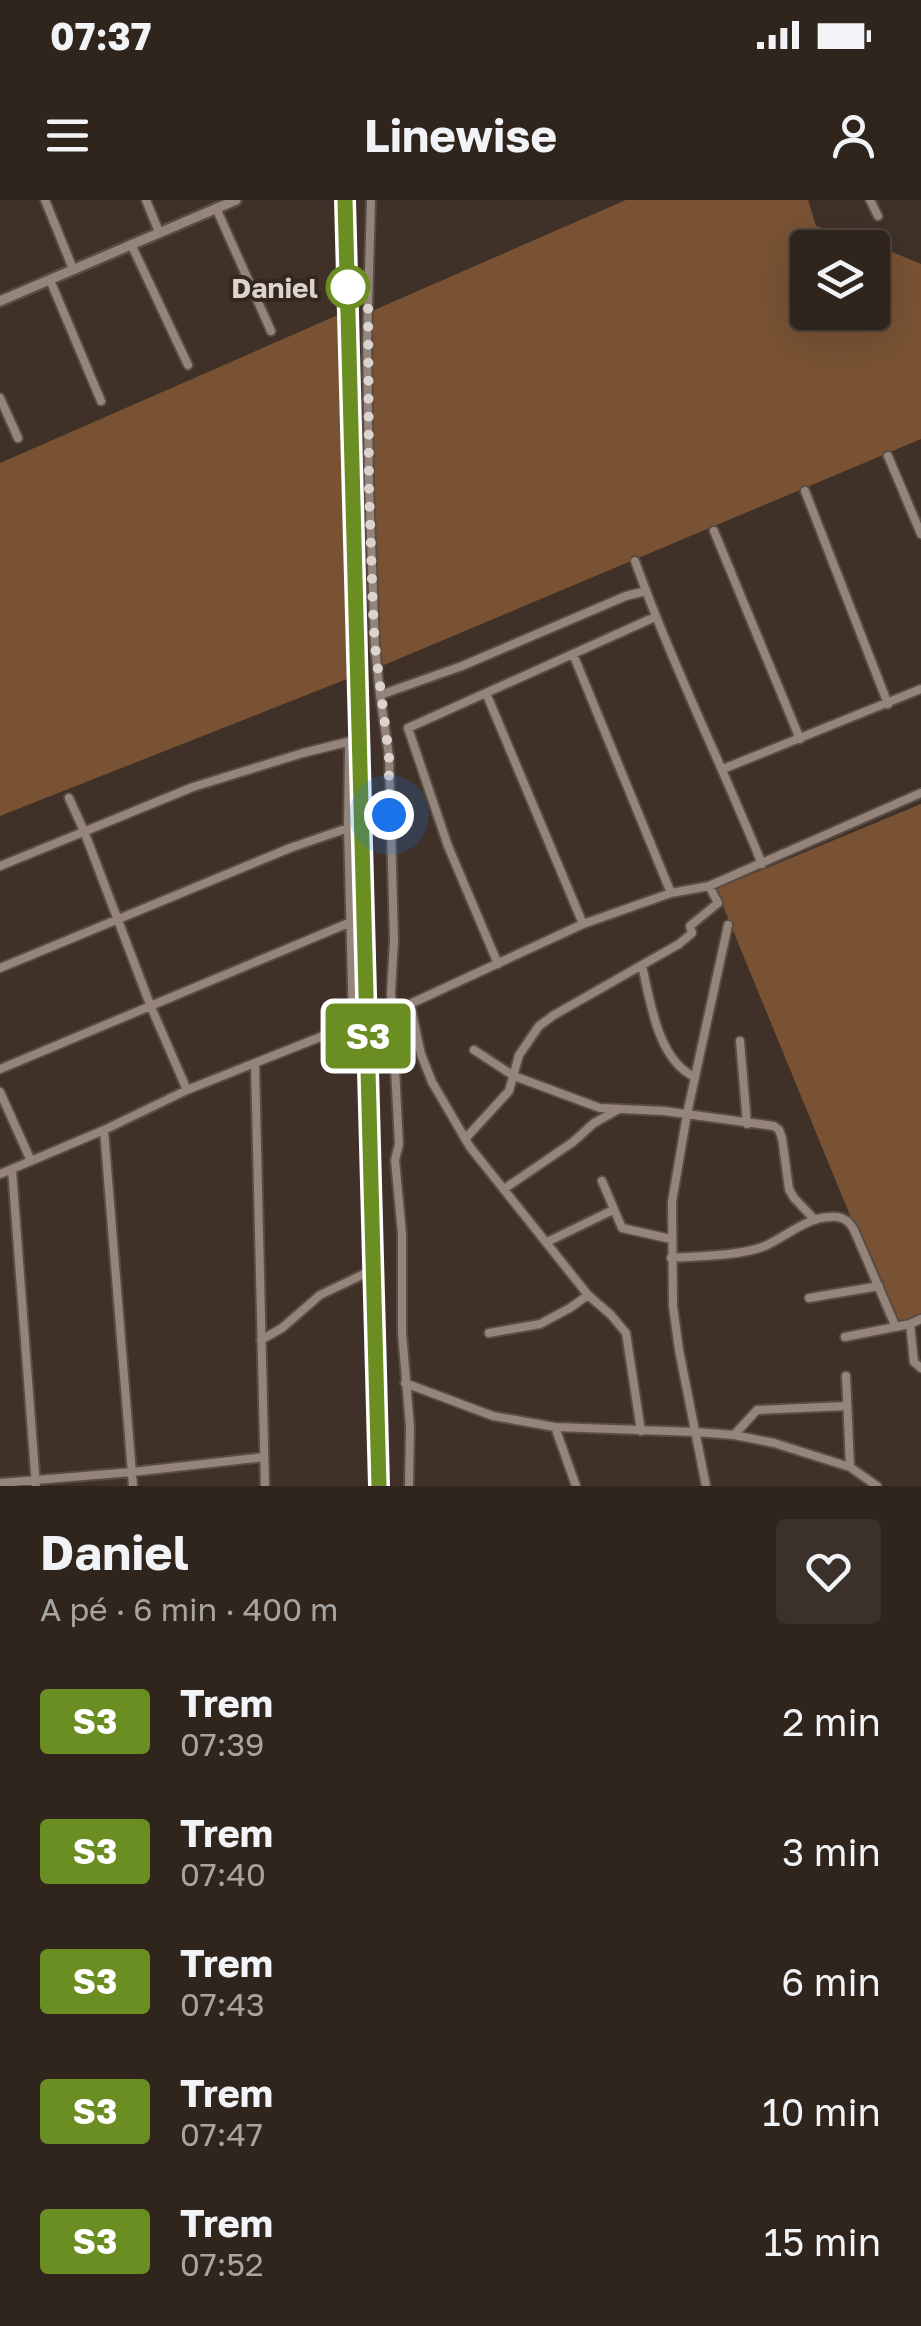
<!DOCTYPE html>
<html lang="pt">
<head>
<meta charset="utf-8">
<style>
	body { margin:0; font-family:"Golos Text",sans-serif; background:#3b312a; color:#f1f3f6; height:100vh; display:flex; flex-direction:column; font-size:38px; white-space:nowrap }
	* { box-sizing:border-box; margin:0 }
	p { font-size:32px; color:#a7a5a4 }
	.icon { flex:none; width:55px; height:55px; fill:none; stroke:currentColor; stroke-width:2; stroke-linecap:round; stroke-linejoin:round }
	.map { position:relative; height:1286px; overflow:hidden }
	.side { display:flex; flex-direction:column; background:#2f251d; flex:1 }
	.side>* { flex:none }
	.badge { padding:0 20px; border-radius:8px; font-size:35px; line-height:65px }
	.controls { position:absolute; left:790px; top:30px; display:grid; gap:20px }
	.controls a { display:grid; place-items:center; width:100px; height:100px; border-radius:10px; background:#2f251d; box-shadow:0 10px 40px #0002,0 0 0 2px #4a423b; font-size:50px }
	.you { position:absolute; width:50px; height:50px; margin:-25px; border:8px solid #fff; border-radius:50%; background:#1a73e8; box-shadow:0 0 0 15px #1a73e833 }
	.map>.badge { position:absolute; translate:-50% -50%; box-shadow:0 0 0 5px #fff }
	.round { display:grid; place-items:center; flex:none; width:105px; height:105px; border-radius:10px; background:#3b312a }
	.head { display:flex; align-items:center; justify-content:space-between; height:170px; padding:0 40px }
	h1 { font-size:48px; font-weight:700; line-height:75px }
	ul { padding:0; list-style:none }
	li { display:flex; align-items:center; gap:30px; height:130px; padding:0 40px }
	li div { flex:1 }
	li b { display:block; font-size:38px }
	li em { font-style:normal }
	li .badge { min-width:110px; font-weight:700; text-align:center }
	.status { display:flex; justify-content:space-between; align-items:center; height:70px; padding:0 50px; background:#2f251d; direction:ltr }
	.status svg { height:28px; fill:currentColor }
	header { display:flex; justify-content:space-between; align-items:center; height:130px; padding:0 40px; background:#2f251d; font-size:45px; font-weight:700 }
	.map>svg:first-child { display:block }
</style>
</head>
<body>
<div class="status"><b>07:37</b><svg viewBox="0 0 49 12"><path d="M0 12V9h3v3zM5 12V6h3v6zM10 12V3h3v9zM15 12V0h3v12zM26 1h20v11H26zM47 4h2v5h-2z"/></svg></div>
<header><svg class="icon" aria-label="menu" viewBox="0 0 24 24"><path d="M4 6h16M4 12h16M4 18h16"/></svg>Linewise<svg class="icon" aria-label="person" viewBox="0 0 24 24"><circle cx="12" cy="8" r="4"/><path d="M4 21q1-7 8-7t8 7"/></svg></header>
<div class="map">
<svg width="921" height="1286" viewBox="0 0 921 1286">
	<rect width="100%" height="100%" fill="#3f3127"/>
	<!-- green -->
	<path fill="#785233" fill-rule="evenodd" d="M626,0H808L816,26L861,39L921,64V239L377,468L372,111ZM808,48H872V112H808Z
		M338,115L347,479L0,616V263Z
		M921,604V1114L895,1125L716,689Z"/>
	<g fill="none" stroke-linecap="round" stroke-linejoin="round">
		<defs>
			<path id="minor" d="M45,0L73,69
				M146,0L159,32
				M371,0L367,144L369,287L375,446L380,495
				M870,0L878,16
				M216,8L271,131
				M131,44L188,165
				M50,80L101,201
				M0,198L18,238
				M888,256L921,334
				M805,291L888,504
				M714,331L800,539
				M635,361C672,464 721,563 762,664
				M573,454L671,693
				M486,493L583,724
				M723,569L921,489
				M69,598L84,631L151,807L187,890
				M0,666L193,587L303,553L347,542L349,546L348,628L353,824
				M498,764L448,646L408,528L655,417
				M642,765C650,801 658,861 695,877
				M0,768L290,648L348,628
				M410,804L421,854L432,882L470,947L588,1095L611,1115L626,1133L641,1231
				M740,841L747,924
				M474,850L514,876L600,908L664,911L774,926L779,930L782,938L789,989L794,998L815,1020
				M255,863L265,1286
				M0,869L351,722
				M0,892L31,961
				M104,930L133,1286
				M465,939L509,891L519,855L539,826L554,815L679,744L692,733L690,726L718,703L709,686
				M12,970L36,1286
				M0,974L104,930L187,890L353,824C376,821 387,811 410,804L583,724L671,693L709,686L921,593
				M602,981L622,1028L671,1039
				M504,989L573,942L594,923L619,909
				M547,1042L613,1010
				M671,1058C699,1056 739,1056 765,1046C785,1037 806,1018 829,1017C841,1016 848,1019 854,1030L895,1125
				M809,1098L879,1086
				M921,1119L910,1124L914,1162L921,1168
				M489,1133L540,1124L570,1108L588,1095
				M845,1137L910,1124
				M261,1140L282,1128L320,1095L364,1074
				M846,1176L850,1267
				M405,1183L493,1216L555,1227L696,1232L734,1235L774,1243L850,1267L877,1286
				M555,1227L576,1286
				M734,1235L757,1210L847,1206
				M0,1283L132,1272L264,1257
				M409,1286L410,1227L402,1133V1034L395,960L399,944L391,793L394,740L389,556L380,495L462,466L626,396L646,391
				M706,1286L679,1150L673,1106L672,1002L687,914L728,725"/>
			<path id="tertiary" d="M0,101L236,0"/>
		</defs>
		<!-- minor casing -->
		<use href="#minor" stroke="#584d45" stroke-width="12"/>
		<!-- tertiary casing -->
		<use href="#tertiary" stroke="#584d45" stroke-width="14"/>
		<!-- minor -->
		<use href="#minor" stroke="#948479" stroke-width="8"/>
		<!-- tertiary -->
		<use href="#tertiary" stroke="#948479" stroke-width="9"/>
		<defs>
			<path id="rail" d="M351,0L386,1286"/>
		</defs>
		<!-- rail casing -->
		<use href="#rail" stroke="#afa59e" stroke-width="6"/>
		<!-- rail -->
		<use href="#rail" stroke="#34271d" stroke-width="2.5" stroke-dasharray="8" stroke-linecap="butt"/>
	</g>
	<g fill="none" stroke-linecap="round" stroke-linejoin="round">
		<defs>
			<path id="line" d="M345,0L379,1286"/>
		</defs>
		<!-- line casing -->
		<use href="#line" stroke="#fff" stroke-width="22"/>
		<!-- line -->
		<use href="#line" stroke="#6b8e23" stroke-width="15"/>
		<!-- walk -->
		<path stroke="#dcd3cd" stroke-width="10" stroke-dasharray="0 18" d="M348,87L368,94L369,287L373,411L375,446L389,556V615"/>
	</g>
	<!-- markers -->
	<circle fill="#fff" stroke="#6b8e23" stroke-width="5" cx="348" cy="87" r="20"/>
	<g text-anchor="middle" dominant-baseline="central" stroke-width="8" stroke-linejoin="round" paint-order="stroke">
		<!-- stop labels -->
		<g font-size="28" font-weight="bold" fill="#dcd3cd" stroke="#34271d" text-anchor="end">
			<text x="318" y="87">Daniel</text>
		</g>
	</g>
</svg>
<div class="controls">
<a><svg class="icon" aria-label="layers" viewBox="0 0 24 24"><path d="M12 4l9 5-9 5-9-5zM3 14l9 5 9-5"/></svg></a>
</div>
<div class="you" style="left:389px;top:615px"></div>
<b class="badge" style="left:368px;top:836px;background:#6b8e23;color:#fff">S3</b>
</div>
<section class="side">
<div class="head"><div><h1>Daniel</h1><p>A pé · 6 min · 400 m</p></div><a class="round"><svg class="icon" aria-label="heart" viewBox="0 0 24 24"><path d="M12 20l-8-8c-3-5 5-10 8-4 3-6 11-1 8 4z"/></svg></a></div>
<ul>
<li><span class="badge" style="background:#6b8e23;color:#fff">S3</span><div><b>Trem</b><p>07:39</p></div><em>2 min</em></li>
<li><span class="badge" style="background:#6b8e23;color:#fff">S3</span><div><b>Trem</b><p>07:40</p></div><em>3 min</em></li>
<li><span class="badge" style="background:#6b8e23;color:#fff">S3</span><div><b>Trem</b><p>07:43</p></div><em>6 min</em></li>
<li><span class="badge" style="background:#6b8e23;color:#fff">S3</span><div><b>Trem</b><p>07:47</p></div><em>10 min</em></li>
<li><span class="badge" style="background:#6b8e23;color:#fff">S3</span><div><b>Trem</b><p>07:52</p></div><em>15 min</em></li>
</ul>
</section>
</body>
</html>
